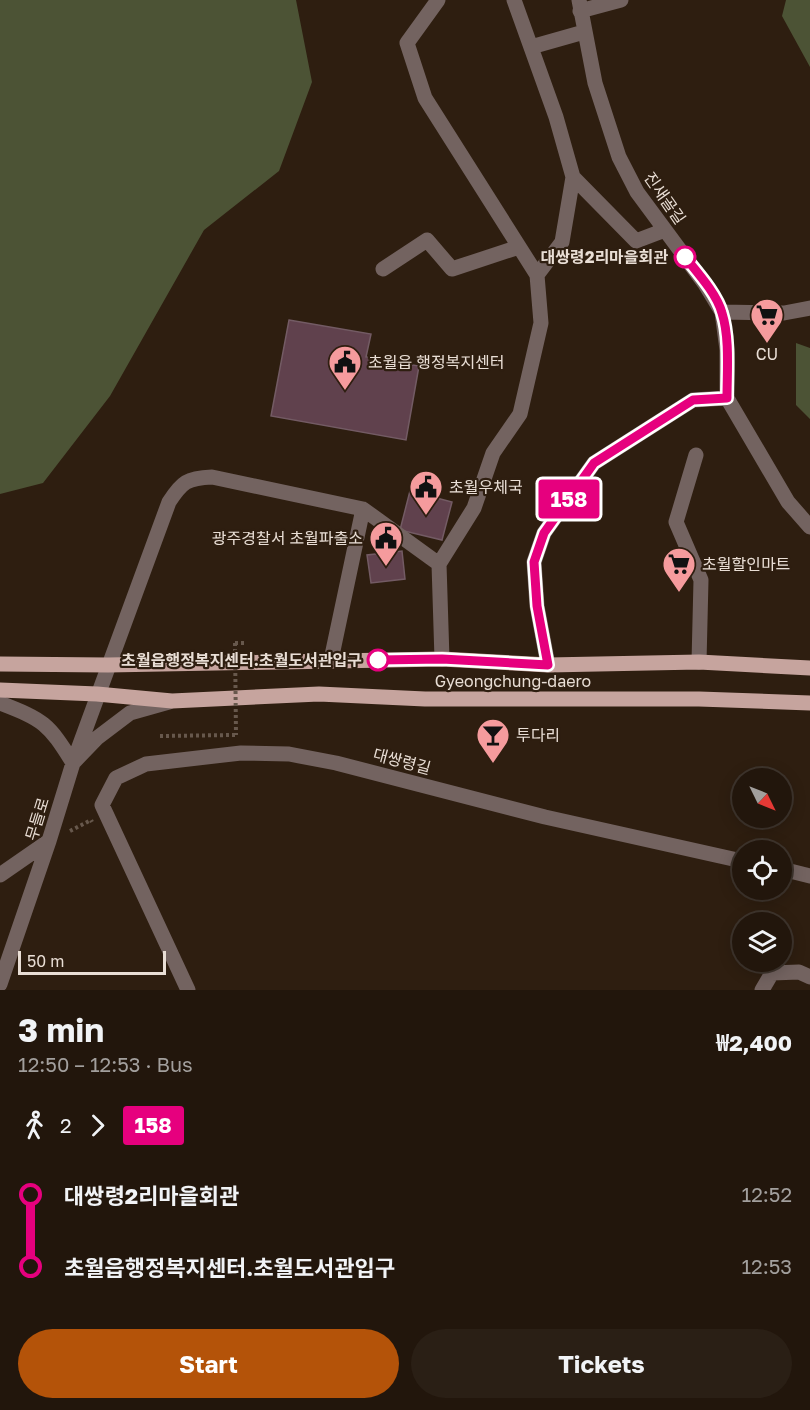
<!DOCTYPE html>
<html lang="en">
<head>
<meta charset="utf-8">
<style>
	body { margin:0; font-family:"Golos Text","Noto Sans KR",sans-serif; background:#2a1f15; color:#f1f3f6; height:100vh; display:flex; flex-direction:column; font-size:22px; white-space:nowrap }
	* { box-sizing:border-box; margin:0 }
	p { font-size:20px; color:#a29f9d }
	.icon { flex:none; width:33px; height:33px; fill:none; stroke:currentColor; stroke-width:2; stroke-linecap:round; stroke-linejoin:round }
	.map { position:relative; height:990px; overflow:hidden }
	.side { display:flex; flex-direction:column; background:#22160c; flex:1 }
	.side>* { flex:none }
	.badge { padding:0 12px; border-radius:4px; font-size:21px; line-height:39px }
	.needle { width:39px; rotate:133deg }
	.controls { position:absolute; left:732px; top:768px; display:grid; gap:12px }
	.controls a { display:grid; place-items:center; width:60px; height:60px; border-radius:50%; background:#22160c; box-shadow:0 3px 15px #0003,0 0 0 2px #3f352d; font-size:30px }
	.scale { position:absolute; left:18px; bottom:15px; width:148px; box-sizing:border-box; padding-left:6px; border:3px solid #e9ded5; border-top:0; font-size:16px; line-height:21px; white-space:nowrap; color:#e9ded5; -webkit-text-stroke:4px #2e1e10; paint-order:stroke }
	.map>.badge { position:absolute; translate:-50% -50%; box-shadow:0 0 0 3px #fff }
	.legs { display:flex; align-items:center; gap:9px; height:66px; padding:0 18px; font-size:20px }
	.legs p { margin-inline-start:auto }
	.headline { display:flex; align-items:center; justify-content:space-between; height:102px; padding:0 18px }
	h1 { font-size:33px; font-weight:700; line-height:45px }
	.button { display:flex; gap:12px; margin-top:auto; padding:12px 18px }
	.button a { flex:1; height:69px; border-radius:36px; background:#b45309; color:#fff; font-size:24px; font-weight:700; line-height:69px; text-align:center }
	.button a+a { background:#2a1f15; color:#f1f3f6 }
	ul { padding:0 18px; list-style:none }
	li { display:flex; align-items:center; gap:21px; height:72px; font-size:22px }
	li i { display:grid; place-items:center; width:9px; height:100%; margin:0 8px; background:currentColor }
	li i::after { content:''; width:15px; height:15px; margin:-8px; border:4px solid; border-radius:50%; background:#22160c }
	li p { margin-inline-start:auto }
	li:first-child i { background:linear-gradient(#0000 50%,currentColor 0) }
	li:last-child i { background:linear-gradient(currentColor 50%,#0000 0) }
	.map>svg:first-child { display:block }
</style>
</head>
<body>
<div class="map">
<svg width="810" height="990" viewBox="0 0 810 990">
	<rect width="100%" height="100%" fill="#2e1e10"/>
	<!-- forest -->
	<path fill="#4c5335" d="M0,0H296L312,82L279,171L204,230L110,396L43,483L0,494Z
		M786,0H810V67L782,16Z
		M796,343L810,348V419L796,405Z"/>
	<!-- building -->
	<path fill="#60414d" stroke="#735b64" stroke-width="1.5" d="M289,320L371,334L366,357L419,366L406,440L271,416Z
		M410,491L452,502L442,540L400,530Z
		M402,551L405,579L371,583L367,555Z"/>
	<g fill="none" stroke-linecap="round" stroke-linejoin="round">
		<!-- path -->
		<path stroke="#67584c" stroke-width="4" stroke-dasharray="3 3" stroke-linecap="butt" d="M235,643H246
			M160,736L235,735
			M70,831L91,820L92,822"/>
		<!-- minor -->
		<path stroke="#736360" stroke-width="15" d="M438,0L407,43L425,98L537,275L541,323L520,414L493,453L474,508L439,564L442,659
			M514,0L556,117L573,177L562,242L537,275
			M579,0L595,83L619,157L637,192L705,284L722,312L727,350V398L788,502L810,527
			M580,11L621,0
			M531,47L584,32
			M573,177L636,241L665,230
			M383,269L427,240L452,269L519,247
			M722,312L784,313L810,308
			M696,455L676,522L701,580L699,662
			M363,509L439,564
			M548,665L537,606L534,562L544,533L594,463L693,400L727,398
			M0,703C44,720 48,723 73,763L97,738L130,713L169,702
			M782,869L810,876
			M0,875L49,841
			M0,984L49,841L73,763L169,502C182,482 187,478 212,477L363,509L331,660
			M188,990L102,805L116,778L146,764L241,753L289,754L336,763L545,817L742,861
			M762,990L772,973L799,972L810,977"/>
		<!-- major -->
		<path stroke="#c6a49e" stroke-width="15" d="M0,664L108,665L442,659L548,665L699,662L810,668
			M0,690L97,694L172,701L319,694L425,699H699L810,703"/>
		<!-- path-bridge -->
		<path stroke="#67584c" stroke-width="4" stroke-dasharray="3 3" stroke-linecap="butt" d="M235,643L236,735"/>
	</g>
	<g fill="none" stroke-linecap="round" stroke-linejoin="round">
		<defs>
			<path id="line-1" d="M378,660L442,659L548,665L537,606L534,562L544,533L594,463L693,400L727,398C727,372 730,338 722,313C717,294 697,272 685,257"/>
		</defs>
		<!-- line-1 casing -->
		<use href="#line-1" stroke="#fff" stroke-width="14"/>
		<!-- line-1 -->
		<use href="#line-1" stroke="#e6007e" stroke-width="9"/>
	</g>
	<!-- icons -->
	<defs>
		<symbol id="supermarket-pin" viewBox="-11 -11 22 30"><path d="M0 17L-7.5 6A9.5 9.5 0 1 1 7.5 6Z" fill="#f59b9d" stroke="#2e1e10"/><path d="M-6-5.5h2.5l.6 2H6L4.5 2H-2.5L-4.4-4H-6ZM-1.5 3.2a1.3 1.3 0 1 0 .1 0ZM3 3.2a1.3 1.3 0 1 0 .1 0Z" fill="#111"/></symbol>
		<symbol id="civic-pin" viewBox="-11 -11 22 30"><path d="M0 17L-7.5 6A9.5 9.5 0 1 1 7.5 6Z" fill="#f59b9d" stroke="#2e1e10"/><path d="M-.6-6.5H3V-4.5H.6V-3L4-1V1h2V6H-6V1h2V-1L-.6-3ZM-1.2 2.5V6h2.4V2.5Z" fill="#111"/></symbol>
		<symbol id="bar-pin" viewBox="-11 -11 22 30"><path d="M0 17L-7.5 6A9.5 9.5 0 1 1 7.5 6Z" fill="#f59b9d" stroke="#2e1e10"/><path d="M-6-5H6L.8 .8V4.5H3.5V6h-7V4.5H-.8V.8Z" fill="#111"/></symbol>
	</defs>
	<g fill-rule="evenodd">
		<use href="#supermarket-pin" x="748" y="296" width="38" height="52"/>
		<use href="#civic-pin" x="326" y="343" width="38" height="52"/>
		<use href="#civic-pin" x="407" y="468" width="38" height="52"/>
		<use href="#civic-pin" x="367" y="519" width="38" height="52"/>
		<use href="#supermarket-pin" x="660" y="545" width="38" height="52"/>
		<use href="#bar-pin" x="474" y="716" width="38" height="52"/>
	</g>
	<!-- markers -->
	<g fill="#fff" stroke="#e6007e" stroke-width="3">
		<circle cx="685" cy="257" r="10"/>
		<circle cx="378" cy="660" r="10"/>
	</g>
	<g text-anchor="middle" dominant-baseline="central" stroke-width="4.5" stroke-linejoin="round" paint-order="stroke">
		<!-- street labels -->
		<g font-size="16" fill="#e9ded5" stroke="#2e1e10">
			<text transform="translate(665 198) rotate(55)">진새골길</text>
			<text x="513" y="681">Gyeongchung-daero</text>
			<text transform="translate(402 761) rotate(15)">대쌍령길</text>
			<text transform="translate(37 819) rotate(-73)">무들로</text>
		</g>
		<!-- stop labels -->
		<g font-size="16" font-weight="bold" fill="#e9ded5" stroke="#2e1e10" text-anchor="end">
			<text x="668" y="257">대쌍령2리마을회관</text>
			<text x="362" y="660">초월읍행정복지센터.초월도서관입구</text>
		</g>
		<!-- poi labels -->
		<g font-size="16" fill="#e9ded5" stroke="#2e1e10" text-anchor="start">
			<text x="767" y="354" text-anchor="middle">CU</text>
			<text x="368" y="362">초월읍 행정복지센터</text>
			<text x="449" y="487">초월우체국</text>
			<text x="363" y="538" text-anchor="end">광주경찰서 초월파출소</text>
			<text x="702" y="564">초월할인마트</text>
			<text x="516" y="735">투다리</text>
		</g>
	</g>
</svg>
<div class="controls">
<a><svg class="needle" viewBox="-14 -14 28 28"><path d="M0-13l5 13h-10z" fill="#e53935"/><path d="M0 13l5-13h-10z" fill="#a29f9d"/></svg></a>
<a><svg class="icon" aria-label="locate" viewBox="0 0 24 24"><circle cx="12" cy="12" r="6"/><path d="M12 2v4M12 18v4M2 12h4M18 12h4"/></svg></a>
<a><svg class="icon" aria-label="layers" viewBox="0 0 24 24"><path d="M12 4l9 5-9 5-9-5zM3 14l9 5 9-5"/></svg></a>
</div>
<div class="scale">50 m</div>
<b class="badge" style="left:569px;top:499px;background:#e6007e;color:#fff">158</b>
</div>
<section class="side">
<div class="headline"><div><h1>3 min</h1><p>12:50 – 12:53 · Bus</p></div><b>₩2,400</b></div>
<div class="legs"><svg class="icon" aria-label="walk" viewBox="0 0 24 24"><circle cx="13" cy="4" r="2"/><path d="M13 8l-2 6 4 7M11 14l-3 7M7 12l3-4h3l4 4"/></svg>2<svg class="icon" aria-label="forward" viewBox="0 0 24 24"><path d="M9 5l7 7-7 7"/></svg><b class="badge" style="background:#e6007e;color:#fff">158</b></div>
<ul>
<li><i style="color:#e6007e"></i><b>대쌍령2리마을회관</b><p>12:52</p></li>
<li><i style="color:#e6007e"></i><b>초월읍행정복지센터.초월도서관입구</b><p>12:53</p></li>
</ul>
<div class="button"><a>Start</a><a>Tickets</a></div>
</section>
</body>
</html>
